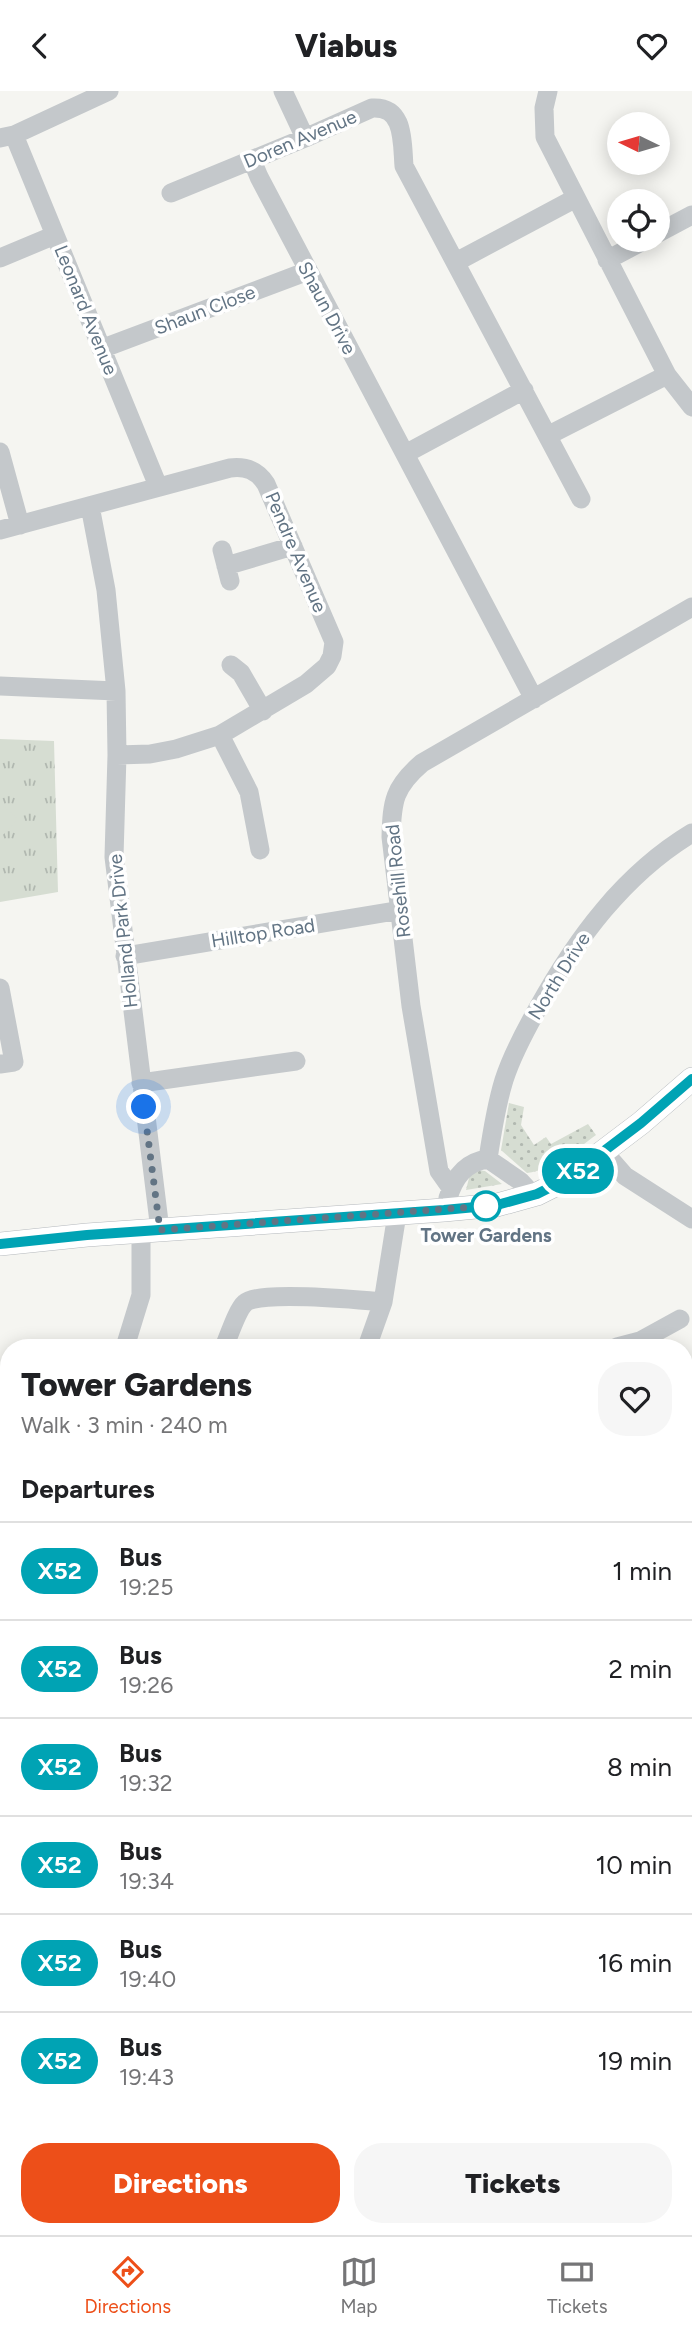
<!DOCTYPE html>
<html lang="en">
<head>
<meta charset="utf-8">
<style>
	body { margin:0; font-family:Figtree,sans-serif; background:#f6f6f6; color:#202124; height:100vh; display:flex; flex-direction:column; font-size:26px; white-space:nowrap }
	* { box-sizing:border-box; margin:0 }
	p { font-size:23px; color:#757577 }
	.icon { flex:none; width:38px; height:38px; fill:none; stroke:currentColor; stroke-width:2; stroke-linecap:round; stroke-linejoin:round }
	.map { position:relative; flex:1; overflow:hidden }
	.drawer { position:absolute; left:0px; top:1248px; width:693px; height:898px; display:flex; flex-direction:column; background:#fff; border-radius:28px 28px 0 0; box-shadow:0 4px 18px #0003 }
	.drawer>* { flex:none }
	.badge { padding:0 14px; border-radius:23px; font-size:24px; line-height:46px }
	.needle { width:46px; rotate:275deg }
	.buttons { position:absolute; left:607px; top:21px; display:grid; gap:14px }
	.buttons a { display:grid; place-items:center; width:63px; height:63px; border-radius:50%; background:#fff; box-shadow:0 4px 18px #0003; font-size:35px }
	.you { position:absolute; width:35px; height:35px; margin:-18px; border:5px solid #fff; border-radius:50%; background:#1a73e8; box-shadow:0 0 0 10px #1a73e833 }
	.map>.badge { position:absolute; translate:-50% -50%; box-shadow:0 0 0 4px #fff }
	h2 { padding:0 21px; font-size:26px; line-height:63px }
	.round { display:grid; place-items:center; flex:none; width:74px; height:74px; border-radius:28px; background:#f6f6f6 }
	.headline { display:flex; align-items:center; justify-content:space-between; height:119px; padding:0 21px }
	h1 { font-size:33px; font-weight:800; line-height:52px }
	.cta { display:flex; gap:14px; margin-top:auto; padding:14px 21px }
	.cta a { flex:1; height:80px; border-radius:28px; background:#ed4f19; color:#fff; font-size:28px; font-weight:800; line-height:80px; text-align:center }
	.cta a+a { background:#f6f6f6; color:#202124 }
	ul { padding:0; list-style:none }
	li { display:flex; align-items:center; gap:21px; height:98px; padding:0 21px; border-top:2px solid #e0e0e0 }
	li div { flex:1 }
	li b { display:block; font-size:26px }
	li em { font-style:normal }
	li .badge { min-width:77px; font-weight:700; text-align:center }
	header { display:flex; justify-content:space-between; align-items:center; height:91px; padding:0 21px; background:#fff; font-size:32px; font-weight:800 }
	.tabs { display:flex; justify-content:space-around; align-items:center; height:98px; border-top:2px solid #e0e0e0; background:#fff; font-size:19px; color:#757577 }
	.tabs a { display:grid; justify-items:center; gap:4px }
	.tabs .selected { color:#ed4f19 }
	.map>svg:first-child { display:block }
</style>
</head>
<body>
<header><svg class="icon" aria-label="back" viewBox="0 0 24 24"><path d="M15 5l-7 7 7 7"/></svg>Viabus<svg class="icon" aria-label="heart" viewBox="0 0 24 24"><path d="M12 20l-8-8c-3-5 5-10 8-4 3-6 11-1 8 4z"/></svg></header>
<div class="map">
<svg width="692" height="2144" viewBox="0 0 692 2144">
	<defs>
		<pattern id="grass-dots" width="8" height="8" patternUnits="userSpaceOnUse" patternTransform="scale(1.75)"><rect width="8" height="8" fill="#d6ddd2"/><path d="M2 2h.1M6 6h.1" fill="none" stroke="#b1b8b0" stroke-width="1.8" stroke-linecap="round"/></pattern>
		<pattern id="park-tufts" width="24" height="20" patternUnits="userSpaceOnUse" patternTransform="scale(1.75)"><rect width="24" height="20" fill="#d6ddd2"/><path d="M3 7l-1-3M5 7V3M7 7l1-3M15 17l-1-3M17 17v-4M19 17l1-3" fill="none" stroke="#b1b8b0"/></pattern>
	</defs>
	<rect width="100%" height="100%" fill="#f5f5f1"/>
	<!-- built -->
	<path fill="#e5e7e4" d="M692,1824V2102L684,2101V1830Z
		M684,2106L692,2107V2144H400L399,2137H684Z"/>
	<!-- grass -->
	<path fill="url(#grass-dots)" d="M509,1012L524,1016L521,1034L534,1054L546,1046L551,1053L588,1033L596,1044C576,1059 553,1079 527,1082L501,1059Z
		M477,1079L485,1080L502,1093L466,1099L470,1083Z
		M0,2067L9,2077V2137H28L34,2144H2L0,2140Z
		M319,2137H399L400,2144H313Z"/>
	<!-- park -->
	<path fill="url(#park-tufts)" d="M0,648L54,650L58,801L0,811Z
		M0,1733L9,1740V1760L0,1766Z"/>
	<!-- pitch -->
	<path fill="#d6ddd2" d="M0,712L18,728L0,747Z"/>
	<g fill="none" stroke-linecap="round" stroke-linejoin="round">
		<defs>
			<path id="major" d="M0,1153L87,1144L444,1119L497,1114L537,1103L567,1088L641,1032L692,988"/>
		</defs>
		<!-- major casing -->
		<use href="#major" stroke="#b5b9bd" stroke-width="24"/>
		<!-- minor -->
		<path stroke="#c4c8cb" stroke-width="19" d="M283,0L305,47
			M548,0L544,17L545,46L667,284L692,316
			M14,44L158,395
			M0,47L14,44L109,0
			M252,69L259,86L534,608
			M171,102L305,47L372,17C405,15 402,51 404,75L581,408
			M658,142L692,124
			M0,167L55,144
			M607,169L645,149
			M456,171L576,107
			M101,258L308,180
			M549,344L667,284
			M0,361L20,434
			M405,363L524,299
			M90,415L106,499L116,600L117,664L114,766L160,1139
			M0,439L230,377C246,375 257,379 266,393L334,551L332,565L327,575L306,593L220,644L176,658L150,663L117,664
			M222,459L230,490
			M226,475L293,455
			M231,574L241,582L263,620
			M0,595L116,600
			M220,644L249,701L260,759
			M125,865L401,819
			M0,897L14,971L0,973
			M141,992L296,970
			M604,1061L625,1085L692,1128
			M488,1068C492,1041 496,1015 504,989C512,964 525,940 538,917C576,848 624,783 692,742
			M451,1097L439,1080L411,915L391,746C392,710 394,696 422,672L692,516
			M448,1107C454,1087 465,1071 488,1068L520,1090L532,1103
			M125,1256L141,1204V1140
			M224,1256C229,1245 237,1219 245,1212C258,1199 361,1209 383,1211
			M367,1256L383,1211L397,1123
			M617,1256L640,1250L680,1228
			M0,1402L9,1398
			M684,1419L692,1417
			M3,1530L9,1528
			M684,1540L692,1538
			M684,1659L692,1657
			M684,1813L692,1807
			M0,1816L9,1825
			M0,1976H9
			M130,2144L136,2137
			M301,2144L306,2137"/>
		<!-- major -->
		<use href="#major" stroke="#fff" stroke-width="23"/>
	</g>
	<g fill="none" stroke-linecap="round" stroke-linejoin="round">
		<defs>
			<path id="line" d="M0,1153L87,1144L444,1119L497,1114L537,1103L567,1088L641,1032L692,988"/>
		</defs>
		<!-- line casing -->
		<use href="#line" stroke="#fff" stroke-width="16"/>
		<!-- line -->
		<use href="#line" stroke="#00a3b4" stroke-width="10"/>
		<!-- walk -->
		<path stroke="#627484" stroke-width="7" stroke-dasharray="0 12.6" d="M144,1016L160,1139L486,1115"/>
	</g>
	<!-- markers -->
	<circle fill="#fff" stroke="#00a3b4" stroke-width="3.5" cx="486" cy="1115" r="14"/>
	<g text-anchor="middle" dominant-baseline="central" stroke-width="7" stroke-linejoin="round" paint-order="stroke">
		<!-- street labels -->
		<g font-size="19" fill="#627484" stroke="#fff">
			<text transform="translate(300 48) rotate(-23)">Doren Avenue</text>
			<text transform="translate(327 217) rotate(62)">Shaun Drive</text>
			<text transform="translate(86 219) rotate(68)">Leonard Avenue</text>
			<text transform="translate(205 219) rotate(-21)">Shaun Close</text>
			<text transform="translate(296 461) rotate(67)">Pendre Avenue</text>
			<text transform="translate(398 790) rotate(-96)">Rosehill Road</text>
			<text transform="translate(123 840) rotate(-96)">Holland Park Drive</text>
			<text transform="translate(263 842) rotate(-9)">Hilltop Road</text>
			<text transform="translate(559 885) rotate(-58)">North Drive</text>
		</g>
		<!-- stop labels -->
		<g font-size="19" font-weight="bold" fill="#627484" stroke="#fff">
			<text x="486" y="1144">Tower Gardens</text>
		</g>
	</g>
</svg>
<div class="buttons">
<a><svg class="needle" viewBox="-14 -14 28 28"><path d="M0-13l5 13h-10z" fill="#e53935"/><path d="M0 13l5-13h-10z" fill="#757577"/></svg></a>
<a><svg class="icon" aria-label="locate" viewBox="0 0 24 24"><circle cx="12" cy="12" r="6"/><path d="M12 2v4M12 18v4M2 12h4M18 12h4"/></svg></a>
</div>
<div class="you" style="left:144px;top:1016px"></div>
<b class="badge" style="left:578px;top:1080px;background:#00a3b4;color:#fff">X52</b>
<section class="drawer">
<div class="headline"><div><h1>Tower Gardens</h1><p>Walk · 3 min · 240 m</p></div><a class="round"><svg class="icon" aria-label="heart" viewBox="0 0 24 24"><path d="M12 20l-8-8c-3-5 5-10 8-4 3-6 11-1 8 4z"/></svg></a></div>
<h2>Departures</h2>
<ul>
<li><span class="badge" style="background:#00a3b4;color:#fff">X52</span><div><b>Bus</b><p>19:25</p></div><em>1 min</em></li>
<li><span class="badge" style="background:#00a3b4;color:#fff">X52</span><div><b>Bus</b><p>19:26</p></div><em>2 min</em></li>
<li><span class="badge" style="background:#00a3b4;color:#fff">X52</span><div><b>Bus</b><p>19:32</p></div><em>8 min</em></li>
<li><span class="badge" style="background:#00a3b4;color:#fff">X52</span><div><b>Bus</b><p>19:34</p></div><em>10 min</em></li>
<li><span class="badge" style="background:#00a3b4;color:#fff">X52</span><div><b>Bus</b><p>19:40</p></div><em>16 min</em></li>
<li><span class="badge" style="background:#00a3b4;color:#fff">X52</span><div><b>Bus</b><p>19:43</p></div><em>19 min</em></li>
</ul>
<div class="cta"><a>Directions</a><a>Tickets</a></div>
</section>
</div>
<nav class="tabs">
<a class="selected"><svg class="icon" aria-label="directions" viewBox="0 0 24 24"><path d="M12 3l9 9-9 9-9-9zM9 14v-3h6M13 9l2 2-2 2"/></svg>Directions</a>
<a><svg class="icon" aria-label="map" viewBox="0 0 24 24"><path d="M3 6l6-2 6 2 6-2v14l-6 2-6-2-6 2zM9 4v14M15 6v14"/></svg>Map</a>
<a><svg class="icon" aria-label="tickets" viewBox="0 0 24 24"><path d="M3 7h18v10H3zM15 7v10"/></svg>Tickets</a>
</nav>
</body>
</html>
